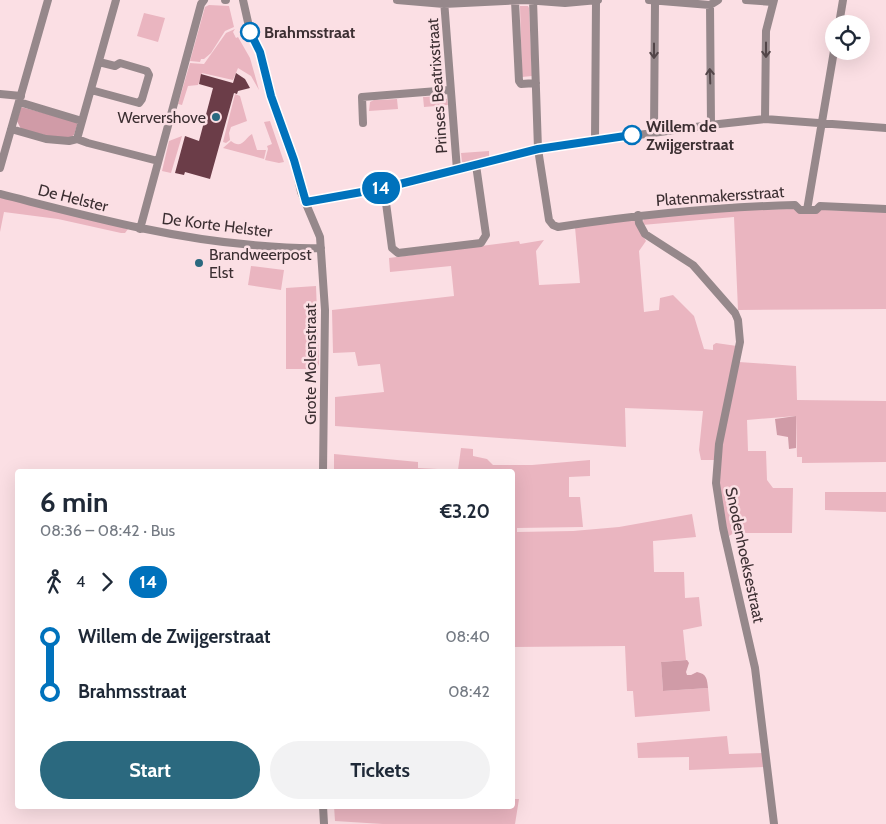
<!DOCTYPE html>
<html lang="en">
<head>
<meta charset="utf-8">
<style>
	body { margin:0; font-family:Cabin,sans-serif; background:#f2f2f3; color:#1f2937; height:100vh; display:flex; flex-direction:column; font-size:19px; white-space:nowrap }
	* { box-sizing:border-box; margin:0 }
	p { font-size:16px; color:#747a83 }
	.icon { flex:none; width:28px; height:28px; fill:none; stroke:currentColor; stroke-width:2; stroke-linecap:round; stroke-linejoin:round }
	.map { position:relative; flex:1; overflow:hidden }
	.side { position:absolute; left:15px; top:469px; width:500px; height:340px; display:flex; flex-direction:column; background:#fff; border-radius:5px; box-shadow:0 5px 20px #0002 }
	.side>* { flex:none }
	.badge { padding:0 10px; border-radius:16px; font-size:18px; line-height:32px }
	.buttons { position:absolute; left:825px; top:15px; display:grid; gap:10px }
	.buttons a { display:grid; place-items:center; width:45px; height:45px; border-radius:50%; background:#fff; box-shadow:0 5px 20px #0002; font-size:25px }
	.map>.badge { position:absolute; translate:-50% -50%; box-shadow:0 0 0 2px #fff }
	.legs { display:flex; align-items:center; gap:8px; height:55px; padding:0 25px; font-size:16px }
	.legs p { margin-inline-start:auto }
	.head { display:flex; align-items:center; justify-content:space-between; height:85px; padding:0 25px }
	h1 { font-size:28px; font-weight:700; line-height:38px }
	.primary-button { display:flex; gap:10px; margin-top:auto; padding:10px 25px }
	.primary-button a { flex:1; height:58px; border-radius:30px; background:#2b697f; color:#fff; font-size:20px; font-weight:700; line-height:58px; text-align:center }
	.primary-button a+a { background:#f2f2f3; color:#1f2937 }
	ul { padding:0 25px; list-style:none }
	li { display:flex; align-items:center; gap:18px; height:55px; font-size:19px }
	li i { display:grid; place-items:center; width:8px; height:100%; margin:0 6px; background:currentColor }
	li i::after { content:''; width:12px; height:12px; margin:-6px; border:4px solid; border-radius:50%; background:#fff }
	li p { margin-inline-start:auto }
	li:first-child i { background:linear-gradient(#0000 50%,currentColor 0) }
	li:last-child i { background:linear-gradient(currentColor 50%,#0000 0) }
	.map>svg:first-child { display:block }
</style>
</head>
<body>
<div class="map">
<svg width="886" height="824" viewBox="0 0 886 824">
	<rect width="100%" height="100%" fill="#fbdfe4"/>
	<!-- green -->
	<path fill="#eab5c0" d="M209,5L229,6L234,27L225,31L211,53L204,59H201L200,62L190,61L205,7Z
		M520,6H528L529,8L532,76L522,77Z
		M144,13L165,18L158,42L137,36Z
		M235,29L233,32L236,38L238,37L250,58L259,90L251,76L238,68L233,80L202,73L198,85L188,86L182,105L178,104L190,63L204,64L226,33Z
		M235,94L240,96L247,121L231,127L229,133L230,140L226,143L223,142Z
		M441,96L447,99L448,105L424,107L423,97Z
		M376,99L379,100L397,99L398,109L369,111L370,102Z
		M270,121L284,162L279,163L265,160L268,149L267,146L272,144L264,122Z
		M252,134L257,150H266L264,159L223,148L231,141C242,150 245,138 252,134Z
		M182,136L171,173L162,171L169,141Z
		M489,151V156L466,163L462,162L461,153Z
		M0,197L128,229L125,233H121L58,219L4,212L0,232Z
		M795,209L886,212V309L738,310L734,217L642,225L644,218L730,210Z
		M634,220L646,241L639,251L644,312L659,310L660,298L673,295L694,316L704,349L713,350V345L716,343L737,346L715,460H701L699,450L703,411L625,408L626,447L335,426V397L384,392L380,364L358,366L355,352L333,353L332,310L454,296L451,266L390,272L389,258L519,241L520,244L544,240L536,251L539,285L580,283L575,227Z
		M251,266L284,270L281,290L248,285Z
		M316,286L319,365L313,369H286V288Z
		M739,362L796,366L797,400L886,401V462L802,463V457H797L796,416L747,420L748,451H766L767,480L773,488H793L792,533H734L729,536C708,479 727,420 739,362Z
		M461,448L473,449V456L487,459L493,465H532L590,460V476L569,477V497H580L583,527L517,528V532L573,531L619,527L692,514L696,537L653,541L654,572H684L685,598L699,597L702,626L683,630L686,660L661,662L663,691L708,688L710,711L635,717L633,691H627L625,646L513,647L512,471H334V454L418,462V468L458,470Z
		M825,492H886V512L825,510Z
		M727,736L729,754L766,753L767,767L689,770V757L638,758L637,743Z
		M513,799H519L515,824H383L335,821L334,806H512Z"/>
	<!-- forest -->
	<path fill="#d09ba7" d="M21,107L78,122L74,135L71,137H52L21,129L17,121Z
		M796,416V448L789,449L788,437L777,435L775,419Z
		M687,660L689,663L686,672L687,675H691L697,672C707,674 707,679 708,688L663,691L661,662Z"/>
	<!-- building -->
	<path fill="#6b3d48" d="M236,73L245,79L250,88L238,91L237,94L234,93L210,179L185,172L184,175L175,173L185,136L199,141L213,88L199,84L201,74L233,83Z"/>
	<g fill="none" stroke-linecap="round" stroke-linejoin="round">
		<!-- minor -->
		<path stroke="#96888b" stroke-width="8" d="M225,0H226
			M243,0L250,31L260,52L271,95L294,160L301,192L320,237L325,310L323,471
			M397,0L444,4L525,0L565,3L598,0
			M444,0L457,170
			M533,0L538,149L549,220L553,225L558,227C637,215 715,207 795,205L800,210H816L820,206L886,209
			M649,0L710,5L718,0
			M746,0L773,2
			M515,1L519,81L521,84L536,83
			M710,5L711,124
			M839,24L843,0
			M91,90L139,103L142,99L149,75L147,71L120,63L115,66L99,62
			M0,94L21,96
			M19,102L82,121
			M765,119L766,31L774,0
			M363,123L362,97L450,90
			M11,129L46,139L69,141L77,139L88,143L158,161
			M654,132L655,2
			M77,139L116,0
			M595,140L596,1
			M0,168L48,0
			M384,188L392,248L398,253L481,243L486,235L476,165
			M0,194C84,215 167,238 253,245C276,247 298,249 321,248
			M305,203L384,188L538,149L710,125L765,119L886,128
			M807,210L834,51
			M638,215L639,223L645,234L693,265L735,313L738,320L740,342L719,444L716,483L723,528L755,668L774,824
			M140,229L201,4L204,0
			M323,806L324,824"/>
	</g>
	<!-- one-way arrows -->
	<defs><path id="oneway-shaft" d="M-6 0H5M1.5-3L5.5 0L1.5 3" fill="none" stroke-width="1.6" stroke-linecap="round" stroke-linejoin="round" transform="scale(1.25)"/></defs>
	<g stroke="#524548">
		<use href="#oneway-shaft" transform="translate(766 50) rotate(90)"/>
		<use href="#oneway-shaft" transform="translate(654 51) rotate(90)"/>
		<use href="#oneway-shaft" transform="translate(710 76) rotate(-92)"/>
	</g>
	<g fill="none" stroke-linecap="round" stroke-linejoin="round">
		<defs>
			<path id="line-1" d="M250,32L260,52L271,96L294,160L306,202L384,188L538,149L632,135"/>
		</defs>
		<!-- line-1 casing -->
		<use href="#line-1" stroke="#fff" stroke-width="11"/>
		<!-- line-1 -->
		<use href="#line-1" stroke="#0072bc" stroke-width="8"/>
	</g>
	<!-- markers -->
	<g fill="#fff" stroke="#0072bc" stroke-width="2.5">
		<circle cx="250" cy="32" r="9"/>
		<circle cx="632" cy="135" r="9"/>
	</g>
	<g fill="#2b697f" stroke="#fbdfe4" stroke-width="2">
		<circle cx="216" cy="117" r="5"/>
		<circle cx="199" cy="263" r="5"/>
	</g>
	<g text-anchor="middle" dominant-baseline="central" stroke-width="5" stroke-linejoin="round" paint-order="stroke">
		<!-- stop labels -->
		<g font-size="16" font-weight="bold" fill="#3c2f32" stroke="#fbdfe4" text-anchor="start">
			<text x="264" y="32">Brahmsstraat</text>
			<text x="646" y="126">Willem de<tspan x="646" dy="18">Zwijgerstraat</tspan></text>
		</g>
		<!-- street labels -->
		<g font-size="16" fill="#3c2f32" stroke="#fbdfe4">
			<text transform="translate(437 86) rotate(-94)">Prinses Beatrixstraat</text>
			<text transform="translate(720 196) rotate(-4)">Platenmakersstraat</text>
			<text transform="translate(73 198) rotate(14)">De Helster</text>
			<text transform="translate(217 225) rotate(7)">De Korte Helster</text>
			<text transform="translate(310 364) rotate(-90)">Grote Molenstraat</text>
			<text transform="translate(745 555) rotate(78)">Snodenhoeksestraat</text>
		</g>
		<!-- poi labels -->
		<g font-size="16" fill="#3c2f32" stroke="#fbdfe4" text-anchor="end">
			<text x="206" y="117">Wervershove</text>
			<text x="209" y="254" text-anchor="start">Brandweerpost<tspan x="209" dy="18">Elst</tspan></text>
		</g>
	</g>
</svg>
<div class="buttons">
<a><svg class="icon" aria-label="locate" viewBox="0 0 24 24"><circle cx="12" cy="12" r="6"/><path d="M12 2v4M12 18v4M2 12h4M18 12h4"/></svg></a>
</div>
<b class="badge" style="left:381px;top:188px;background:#0072bc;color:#fff">14</b>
<section class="side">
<div class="head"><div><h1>6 min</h1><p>08:36 – 08:42 · Bus</p></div><b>€3.20</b></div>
<div class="legs"><svg class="icon" aria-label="walk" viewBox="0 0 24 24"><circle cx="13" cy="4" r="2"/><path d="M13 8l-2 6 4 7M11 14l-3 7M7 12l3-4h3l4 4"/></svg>4<svg class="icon" aria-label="forward" viewBox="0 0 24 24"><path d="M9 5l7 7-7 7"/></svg><b class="badge" style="background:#0072bc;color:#fff">14</b></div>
<ul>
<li><i style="color:#0072bc"></i><b>Willem de Zwijgerstraat</b><p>08:40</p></li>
<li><i style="color:#0072bc"></i><b>Brahmsstraat</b><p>08:42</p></li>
</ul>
<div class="primary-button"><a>Start</a><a>Tickets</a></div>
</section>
</div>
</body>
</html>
